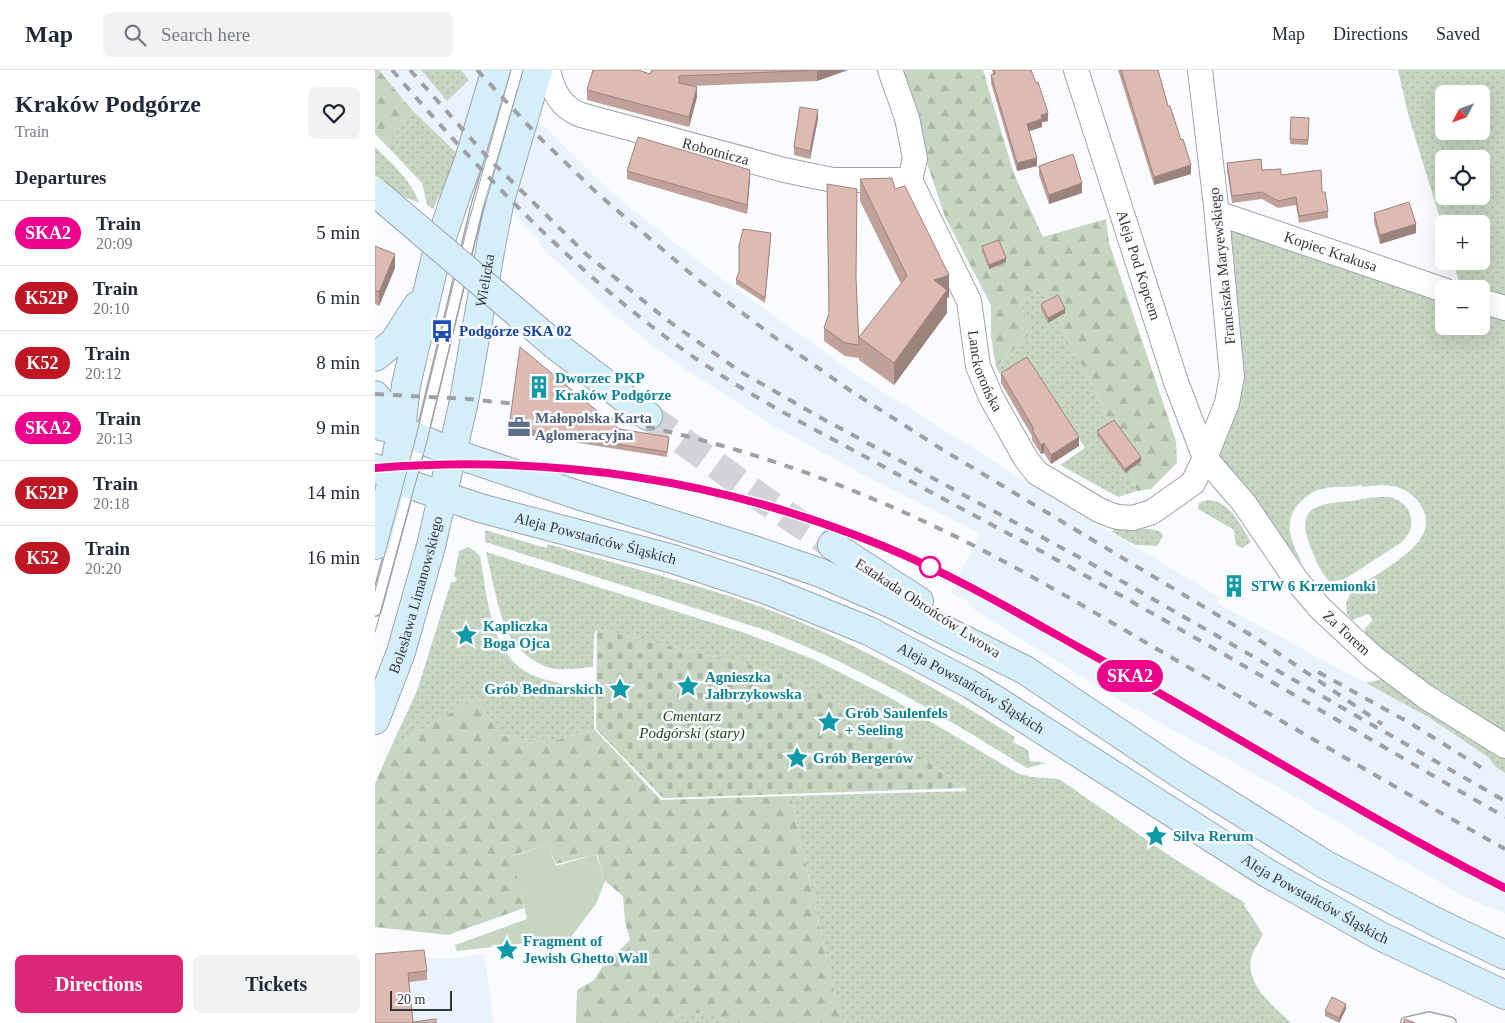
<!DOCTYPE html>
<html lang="en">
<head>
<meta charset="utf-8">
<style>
	body { margin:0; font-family:"Times New Roman",serif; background:#f2f2f3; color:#1f2937; height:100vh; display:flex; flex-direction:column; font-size:19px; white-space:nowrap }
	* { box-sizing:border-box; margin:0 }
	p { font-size:16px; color:#747a83 }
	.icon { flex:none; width:28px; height:28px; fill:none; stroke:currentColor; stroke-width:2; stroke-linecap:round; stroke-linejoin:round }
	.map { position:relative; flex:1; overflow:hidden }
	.sheet { display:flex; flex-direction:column; background:#fff; width:375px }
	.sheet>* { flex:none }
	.badge { padding:0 10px; border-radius:16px; font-size:18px; line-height:32px }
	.needle { width:32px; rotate:229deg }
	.tools { position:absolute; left:1060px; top:15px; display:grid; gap:10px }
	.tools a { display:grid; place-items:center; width:55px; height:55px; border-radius:8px; background:#fff; box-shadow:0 5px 20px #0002; font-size:25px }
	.scale { position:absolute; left:15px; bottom:12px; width:62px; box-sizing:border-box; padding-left:5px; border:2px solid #35373a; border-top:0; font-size:14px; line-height:18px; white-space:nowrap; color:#35373a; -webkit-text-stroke:4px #f9fbfe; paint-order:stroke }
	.map>.badge { position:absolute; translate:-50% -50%; box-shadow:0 0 0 2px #fff }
	h2 { padding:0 15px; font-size:19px; line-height:45px }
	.round { display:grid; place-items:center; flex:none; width:52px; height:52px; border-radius:8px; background:#f2f2f3 }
	.headline { display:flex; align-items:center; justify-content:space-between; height:85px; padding:0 15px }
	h1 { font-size:24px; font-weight:700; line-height:38px }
	.button { display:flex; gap:10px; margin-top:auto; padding:10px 15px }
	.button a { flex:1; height:58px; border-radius:8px; background:#db2777; color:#fff; font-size:20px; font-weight:700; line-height:58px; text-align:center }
	.button a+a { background:#f2f2f3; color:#1f2937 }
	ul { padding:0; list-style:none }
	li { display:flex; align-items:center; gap:15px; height:65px; padding:0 15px; border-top:1px solid #e0e1e3 }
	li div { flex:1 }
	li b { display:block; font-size:19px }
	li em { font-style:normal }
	li .badge { min-width:55px; font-weight:700; text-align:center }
	header { display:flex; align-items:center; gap:30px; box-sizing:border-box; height:70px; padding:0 25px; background:#fff; border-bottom:1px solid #e0e1e3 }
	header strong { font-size:24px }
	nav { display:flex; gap:28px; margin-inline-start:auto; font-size:18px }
	.search { width:350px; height:45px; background:#f2f2f3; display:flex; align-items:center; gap:12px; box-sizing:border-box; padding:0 18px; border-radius:8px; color:#747a83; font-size:19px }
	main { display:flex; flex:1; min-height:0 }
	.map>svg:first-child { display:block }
</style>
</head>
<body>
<header>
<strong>Map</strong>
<div class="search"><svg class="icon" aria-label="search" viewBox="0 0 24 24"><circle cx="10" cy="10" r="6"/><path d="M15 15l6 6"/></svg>Search here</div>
<nav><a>Map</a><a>Directions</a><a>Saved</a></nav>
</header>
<main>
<section class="sheet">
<div class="headline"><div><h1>Kraków Podgórze</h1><p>Train</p></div><a class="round"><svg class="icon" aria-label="heart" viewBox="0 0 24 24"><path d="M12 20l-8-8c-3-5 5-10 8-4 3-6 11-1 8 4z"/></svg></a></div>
<h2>Departures</h2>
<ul>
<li><span class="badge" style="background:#ed028c;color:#fff">SKA2</span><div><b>Train</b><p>20:09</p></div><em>5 min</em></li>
<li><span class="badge" style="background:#be1622;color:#fff">K52P</span><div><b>Train</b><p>20:10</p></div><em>6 min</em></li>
<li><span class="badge" style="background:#be1622;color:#fff">K52</span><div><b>Train</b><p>20:12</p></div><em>8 min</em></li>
<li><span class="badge" style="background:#ed028c;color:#fff">SKA2</span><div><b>Train</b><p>20:13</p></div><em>9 min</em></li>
<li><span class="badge" style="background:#be1622;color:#fff">K52P</span><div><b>Train</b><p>20:18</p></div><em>14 min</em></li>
<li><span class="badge" style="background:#be1622;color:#fff">K52</span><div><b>Train</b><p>20:20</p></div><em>16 min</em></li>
</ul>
<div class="button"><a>Directions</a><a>Tickets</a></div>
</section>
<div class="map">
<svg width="1130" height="953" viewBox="0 0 1130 953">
	<defs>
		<pattern id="grass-dots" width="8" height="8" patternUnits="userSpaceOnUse" patternTransform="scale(1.25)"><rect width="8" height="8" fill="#c6d6c2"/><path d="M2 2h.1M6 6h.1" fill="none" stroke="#abb8a7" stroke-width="1.8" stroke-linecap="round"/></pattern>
		<pattern id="forest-firs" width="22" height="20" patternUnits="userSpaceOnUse" patternTransform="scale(1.25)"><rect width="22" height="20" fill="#c6d6c2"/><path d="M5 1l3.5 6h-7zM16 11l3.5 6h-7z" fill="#abb8a7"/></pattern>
		<pattern id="cemetery-stones" width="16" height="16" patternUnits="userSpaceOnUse" patternTransform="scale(1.25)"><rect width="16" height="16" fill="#c6d6c2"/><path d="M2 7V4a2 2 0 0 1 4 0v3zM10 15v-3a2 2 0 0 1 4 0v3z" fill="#abb8a7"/></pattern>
	</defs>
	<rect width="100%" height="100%" fill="#f9fbfe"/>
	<!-- built -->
	<path fill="#e9f2fd" d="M4,0H113L163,54L165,53L239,125L337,202L486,308L645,408L845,528L842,533L1055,648L1113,687L1121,697L1130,703V843L1090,827L907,719L753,635L600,540L592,531L576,523L605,463L491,406L396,354L313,301L277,275L237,242L167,178L163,168L75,76L37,40Z
		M109,884L119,953H0L50,888L74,889Z"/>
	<!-- grass -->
	<path fill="url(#grass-dots)" fill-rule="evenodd" d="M46,0H86L94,10L72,31Z
		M1023,0H1130V664L1084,637L1024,595L994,570L989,559L998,550L993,544L977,550L972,544L971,533L975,524C998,501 1079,473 1041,429C1027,413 1008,414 988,417L986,415C974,418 962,416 951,418C929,422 909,443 916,466C918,476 924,486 928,495L920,485L914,486L844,387L843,383L852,157L1069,223V256H1106V219H1086L1078,191H1106V154H1069V161L1034,48ZM1069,24H1106V61H1069ZM1069,89H1106V126H1069Z
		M37,40L84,85L58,139L52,135L47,113L12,76Z
		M0,77C17,94 35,109 44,132C26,128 13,117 0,105Z
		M667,218L723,327L762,421L743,427L685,395L710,378L654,290L625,304L621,297L657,262L645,233Z
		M1015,427C1037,433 1044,456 1027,472L970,509L955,512C945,502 941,490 936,478C919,436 942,434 976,431C989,429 1001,426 1015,427Z
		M832,430C855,430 865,455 876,472L867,478L861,475L859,460L823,439L824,433Z
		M740,458C756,462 771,455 786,462L788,466L782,476L760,475L737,462Z
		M110,460L171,478L173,474C257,499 342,518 423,551C499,583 570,623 640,667L638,672L653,680L655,691L671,693L652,698C598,665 544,631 487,603C457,587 425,574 393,561L110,472Z
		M93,477L100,481L105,486C112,524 115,583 153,603C167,610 182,612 197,617C204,619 211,623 219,625V659L172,673L124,665L102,627L15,679L42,621L76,512H80L82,508L79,507L84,481Z
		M111,482L367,562L438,589L512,626L644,704L657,707L684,709L798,788L870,833L869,835L888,864C885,870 880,878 877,885C868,914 898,935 916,953H469L457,913L416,726L591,721V718L469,636L398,600L222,559L219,565L218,597C206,598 192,600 180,599C161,596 140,579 132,561C122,538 117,507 111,482Z
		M1011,608L1130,688V703L1121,697L1113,687L1055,648L991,613Z
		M331,942L356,953H296L301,946Z"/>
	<!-- forest -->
	<path fill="url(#forest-firs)" d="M0,0H4L37,40L12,76L0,64Z
		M521,0H608L639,104L668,167L731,149L734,173L801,371L802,393L776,419L762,421L723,327L667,218L645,233L657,262L621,297L616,266V235L570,147Z
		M102,627L124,665L172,673L219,659L286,730L416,726L457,913L469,953H356L331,942L301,946L296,953H201L202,920L219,910L227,897L255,870L250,852L248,826L230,811L222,784L181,794L173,775L138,785L149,838L73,865L0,857V714L15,679Z"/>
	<!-- cemetery -->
	<path fill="url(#cemetery-stones)" d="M222,559L398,600L469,636L591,718L288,728L221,659Z"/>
	<!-- green -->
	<path fill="#c6d6c2" d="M173,775L181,796L221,784L230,811L221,834L195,868L82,881L80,875L152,849L137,786Z"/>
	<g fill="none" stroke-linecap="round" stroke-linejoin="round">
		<!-- secondary-tunnel -->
		<path stroke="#d2d4d7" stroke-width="28" stroke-dasharray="28 14" stroke-linecap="butt" d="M273,346L389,430L457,475"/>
		<defs>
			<path id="lane" d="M0,540L46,369L102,137L142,0
				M1032,953L1054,948L1075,953"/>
			<g id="street">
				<path id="s1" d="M173,0C178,21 185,37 206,45L409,100L458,110H535"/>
				<path id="s2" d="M515,0L532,48L540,88L535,110L594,231L603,296L616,327L651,389L662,403L724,440L736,445L743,447L758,448L777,442L818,413L830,388L852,333L857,306L841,136L825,0"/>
				<path id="s3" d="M701,0L801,312L830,388L869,433L922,511L945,538L976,567L999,588L1051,627L1130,676"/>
				<path id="s4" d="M842,143L1069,220"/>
				<path d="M1106,231L1130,238"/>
			</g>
			<g id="secondary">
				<path d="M180,275L273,346"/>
				<path d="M0,287L19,272L42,236"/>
				<path d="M0,325L26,360"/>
				<path d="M0,355L26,360L78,383L206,426L376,479L446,503L519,535L650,600L802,702L951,795L1063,853L1130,885"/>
				<path id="s5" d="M0,398L33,414L105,438L298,489L392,520L494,561L595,614L619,629L892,803L1005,866L1130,925"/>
				<path d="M0,475L18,408L26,360L31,315L53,220L63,179L81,125L94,90L121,0"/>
				<path d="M457,475L544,531"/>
				<path id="s6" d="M0,650L26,582L56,476L89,331L117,170L125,130L163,0"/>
			</g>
		</defs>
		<!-- lane casing -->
		<use href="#lane" stroke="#9fa4ab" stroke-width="14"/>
		<!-- street casing -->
		<use href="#street" stroke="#9fa4ab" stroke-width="26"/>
		<!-- secondary casing -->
		<use href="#secondary" stroke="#9fa4ab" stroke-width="30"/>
		<!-- lane -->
		<use href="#lane" stroke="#fff" stroke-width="11"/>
		<!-- street -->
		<use href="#street" stroke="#fff" stroke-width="24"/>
		<!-- secondary -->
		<use href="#secondary" stroke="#d5effa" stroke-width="28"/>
		<!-- tram -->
		<path stroke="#9ea0a3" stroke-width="1" d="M0,521L41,367L92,158L136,0
			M0,562L52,371L101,167L148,0"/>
		<!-- rail -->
		<path stroke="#9ea0a3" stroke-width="4" stroke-dasharray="9 9" stroke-linecap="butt" d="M17,0C100,96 187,189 288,265C346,309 410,344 474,378C533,410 593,442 653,474C814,562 971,656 1130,747
			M35,0L114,89L211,184L292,250L366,302L448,349L715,493L1130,731
			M102,0L165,68L223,124L322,209L402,269L476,321L568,380L884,570L1007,654
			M0,324L93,329L152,335
			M218,346C332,366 443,402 548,451C633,490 713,539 794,586C906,650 1017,716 1130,779
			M0,398C175,384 345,408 508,476C591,510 670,557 748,602C875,675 1000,751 1130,818
			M943,602L1035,653L1107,698"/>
		<defs>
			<path id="secondary-bridge" d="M0,122L180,275"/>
		</defs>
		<!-- secondary-bridge casing -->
		<use href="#secondary-bridge" stroke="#9fa4ab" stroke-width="30" stroke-linecap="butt"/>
		<!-- secondary-bridge -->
		<use href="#secondary-bridge" stroke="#d5effa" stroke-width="28"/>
	</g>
	<!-- wall -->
	<path fill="#bfa199" d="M473,0L442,11L317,16L322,27L314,57L212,30V20L275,4Z
		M617,0H656L673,51L667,52V57L654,61L662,96L642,101L616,13V5L618,4Z
		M743,0H783L793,36L816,104L779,115Z
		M916,47L934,48L933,75L915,74Z
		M443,49L435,89L419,85V77Z
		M852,93L887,100L906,105L953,141V148L924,153L921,135L903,138L887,129L857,133L852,101Z
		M664,96L707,123L674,134L664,105Z
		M252,101L375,109L372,144L252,109Z
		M485,109L520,119L574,227L572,228V243L519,315L484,290V267L526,214L485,131Z
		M999,143L1041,163L1005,174L999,152Z
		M396,168L390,233L361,214V209Z
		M0,176L20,198L4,236L0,234Z
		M607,176L631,192L614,199L607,181Z
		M481,210L484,275V288L470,286L449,271V258Z
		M666,234L690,243L673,253L666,239Z
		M626,303L704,376L676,394L669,383L666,384L657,370V366L626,313Z
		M134,357L244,359L294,372L292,387L134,362Z
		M722,361L766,391L750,403L722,365Z
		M0,884L52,901V910L34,912L38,952L0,953Z
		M971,939L964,953L950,946V941Z"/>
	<!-- shaded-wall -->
	<path fill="#9b837d" d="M444,0H473L442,11V1Z
		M322,17V27L314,57V47Z
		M443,40V49L435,89V81Z
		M673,43V51L667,52V57L652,62V54L666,45Z
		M662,88V96L642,101V93Z
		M816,95V104L779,115V107Z
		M375,100V109L372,144V135Z
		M707,113V123L674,134V125Z
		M1041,154V163L1005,174V165Z
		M20,184V198L4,236V222Z
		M631,188V192L614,199V195Z
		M574,205V227L572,228V243L519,315V293L559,210Z
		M690,239V243L673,253V248Z
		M704,367V376L676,394V385Z
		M669,373V383L666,384V375Z
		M766,387V391L750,403V399Z
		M971,934V939L964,953V948Z"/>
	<!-- building -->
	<path fill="#debbb2" stroke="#9b837d" d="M218,0H263L275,4L277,0H444L304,6V13L322,17L314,47L212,20Z
		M619,0H656L661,13L663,12L673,43L666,45L667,49L652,54L662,88L642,93L616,5L620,4Z
		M746,0H783L793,36H795L806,70L808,69L816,95L779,107Z
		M425,37L443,40L435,81L419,77Z
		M916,47L934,48L933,70L915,69Z
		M263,67L375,100L372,135L252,101Z
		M698,84L707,113L674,125L664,96Z
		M886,89L887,100L906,99V105L946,100L947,122H950L953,141L924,146L921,127L903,131L887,122L857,126L852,93Z
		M517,108L520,119L530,116L574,205L559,210L572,220L519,293L484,267L532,206L485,109Z
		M452,114L482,119L481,208L484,275L470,273L449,258L454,243Z
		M1034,132L1041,154L1005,165L999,143Z
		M368,159L396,163L390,228L361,209L364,202V176Z
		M624,170L631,188L614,195L607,176Z
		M0,176L20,184L4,222L0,220Z
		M683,225L690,239L673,248L666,234Z
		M145,277L244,359L294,367L292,382L134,357Z
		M652,287L704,367L676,385L669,373L666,375L657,360L659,359L626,303Z
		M739,350L766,387L750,399L722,361Z
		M49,880L52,901L33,903L38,952L61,949V953H0V884Z
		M957,927L971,934L964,948L950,941Z
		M1030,949L1040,953H1028Z"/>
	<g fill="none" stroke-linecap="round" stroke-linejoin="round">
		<defs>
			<path id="line" d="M0,398C175,384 345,409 508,476C576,504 641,542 705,578C847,657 985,744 1130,818"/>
		</defs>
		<!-- line casing -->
		<use href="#line" stroke="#fff" stroke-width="11"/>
		<!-- line -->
		<use href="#line" stroke="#ed028c" stroke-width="8"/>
	</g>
	<!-- icons -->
	<defs>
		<symbol id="bus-bare" viewBox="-9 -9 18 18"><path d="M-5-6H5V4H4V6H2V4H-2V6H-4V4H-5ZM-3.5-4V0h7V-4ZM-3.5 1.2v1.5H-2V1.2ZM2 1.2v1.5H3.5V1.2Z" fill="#1a4fb4" stroke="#f9fbfe" stroke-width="2.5" paint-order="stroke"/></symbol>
		<symbol id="building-bare" viewBox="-9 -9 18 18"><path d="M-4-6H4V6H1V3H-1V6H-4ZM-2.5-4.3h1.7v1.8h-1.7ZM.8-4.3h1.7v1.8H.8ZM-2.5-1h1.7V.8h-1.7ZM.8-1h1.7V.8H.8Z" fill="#0f9aa8" stroke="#f9fbfe" stroke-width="2.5" paint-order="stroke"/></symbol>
		<symbol id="office-bare" viewBox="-9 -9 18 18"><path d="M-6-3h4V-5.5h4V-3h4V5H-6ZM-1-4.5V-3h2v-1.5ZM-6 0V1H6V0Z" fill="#5c6f8a" stroke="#f9fbfe" stroke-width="2.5" paint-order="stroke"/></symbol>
		<symbol id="sight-bare" viewBox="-9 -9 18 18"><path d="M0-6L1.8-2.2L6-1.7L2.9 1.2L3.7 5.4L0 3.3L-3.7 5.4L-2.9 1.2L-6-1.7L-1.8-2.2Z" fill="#0f9aa8" stroke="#f9fbfe" stroke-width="2.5" paint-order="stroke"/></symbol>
	</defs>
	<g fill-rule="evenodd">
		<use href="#bus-bare" x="51" y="245" width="32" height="32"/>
		<use href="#building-bare" x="148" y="301" width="32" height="32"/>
		<use href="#office-bare" x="128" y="341" width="32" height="32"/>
		<use href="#building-bare" x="843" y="500" width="32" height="32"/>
		<use href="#sight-bare" x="75" y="549" width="32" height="32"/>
		<use href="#sight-bare" x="297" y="600" width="32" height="32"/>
		<use href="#sight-bare" x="229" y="603" width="32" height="32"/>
		<use href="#sight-bare" x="438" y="636" width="32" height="32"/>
		<use href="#sight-bare" x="406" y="672" width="32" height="32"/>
		<use href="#sight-bare" x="765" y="750" width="32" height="32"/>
		<use href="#sight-bare" x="116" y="864" width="32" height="32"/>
	</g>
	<!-- markers -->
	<circle fill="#fff" stroke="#ed028c" stroke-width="2.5" cx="555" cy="497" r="10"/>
	<g text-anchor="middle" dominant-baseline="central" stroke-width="5" stroke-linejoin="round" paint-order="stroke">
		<!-- street labels -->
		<g font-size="15" fill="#35373a" stroke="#f9fbfe">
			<text stroke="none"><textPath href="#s1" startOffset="198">Robotnicza</textPath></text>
			<text stroke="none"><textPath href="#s4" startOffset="120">Kopiec Krakusa</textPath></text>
			<text stroke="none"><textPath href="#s3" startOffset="205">Aleja Pod Kopcem</textPath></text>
			<text transform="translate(847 196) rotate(-96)">Franciszka Maryewskiego</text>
			<text stroke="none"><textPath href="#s6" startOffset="454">Wielicka</textPath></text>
			<text stroke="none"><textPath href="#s2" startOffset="321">Lanckorońska</textPath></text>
			<text stroke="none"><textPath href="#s5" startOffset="232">Aleja Powstańców Śląskich</textPath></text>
			<text stroke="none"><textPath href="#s6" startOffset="132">Bolesława Limanowskiego</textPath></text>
			<text transform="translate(553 538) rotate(33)">Estakada Obrońców Lwowa</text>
			<text stroke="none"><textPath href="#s3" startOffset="635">Za Torem</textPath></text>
			<text stroke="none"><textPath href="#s5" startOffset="638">Aleja Powstańców Śląskich</textPath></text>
			<text stroke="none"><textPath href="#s5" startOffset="1042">Aleja Powstańców Śląskich</textPath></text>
		</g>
		<!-- transit labels -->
		<g font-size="15" font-weight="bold" fill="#164399" stroke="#f9fbfe" text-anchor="start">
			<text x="84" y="261">Podgórze SKA 02</text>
		</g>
		<!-- culture labels -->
		<g font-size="15" font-weight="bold" fill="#0d838f" stroke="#f9fbfe" text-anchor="start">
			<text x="180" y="308">Dworzec PKP<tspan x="180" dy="17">Kraków Podgórze</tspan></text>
			<text x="876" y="516">STW 6 Krzemionki</text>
			<text x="108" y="556">Kapliczka<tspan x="108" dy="17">Boga Ojca</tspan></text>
			<text x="330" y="607">Agnieszka<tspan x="330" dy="17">Jałbrzykowska</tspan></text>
			<text x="228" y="619" text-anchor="end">Grób Bednarskich</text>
			<text x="470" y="643">Grób Saulenfels<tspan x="470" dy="17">+ Seeling</tspan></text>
			<text x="438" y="688">Grób Bergerów</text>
			<text x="798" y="766">Silva Rerum</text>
			<text x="148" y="871">Fragment of<tspan x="148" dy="17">Jewish Ghetto Wall</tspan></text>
		</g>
		<!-- service labels -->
		<g font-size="15" font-weight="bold" fill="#4e5e75" stroke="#f9fbfe" text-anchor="start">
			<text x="160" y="348">Małopolska Karta<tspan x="160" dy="17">Aglomeracyjna</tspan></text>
		</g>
		<!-- park labels -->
		<g font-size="15" font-style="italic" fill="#1e3d17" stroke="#f9fbfe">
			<text x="317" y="646">Cmentarz<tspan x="317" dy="17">Podgórski (stary)</tspan></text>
		</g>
	</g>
</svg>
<div class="tools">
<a><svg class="needle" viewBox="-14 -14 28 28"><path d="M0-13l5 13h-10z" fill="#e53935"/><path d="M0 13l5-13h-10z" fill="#747a83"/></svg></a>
<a><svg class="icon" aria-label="locate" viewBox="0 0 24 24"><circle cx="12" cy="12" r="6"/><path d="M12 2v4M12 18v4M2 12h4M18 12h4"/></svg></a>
<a>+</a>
<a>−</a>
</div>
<div class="scale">20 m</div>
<b class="badge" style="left:755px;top:606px;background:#ed028c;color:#fff">SKA2</b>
</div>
</main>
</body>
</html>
